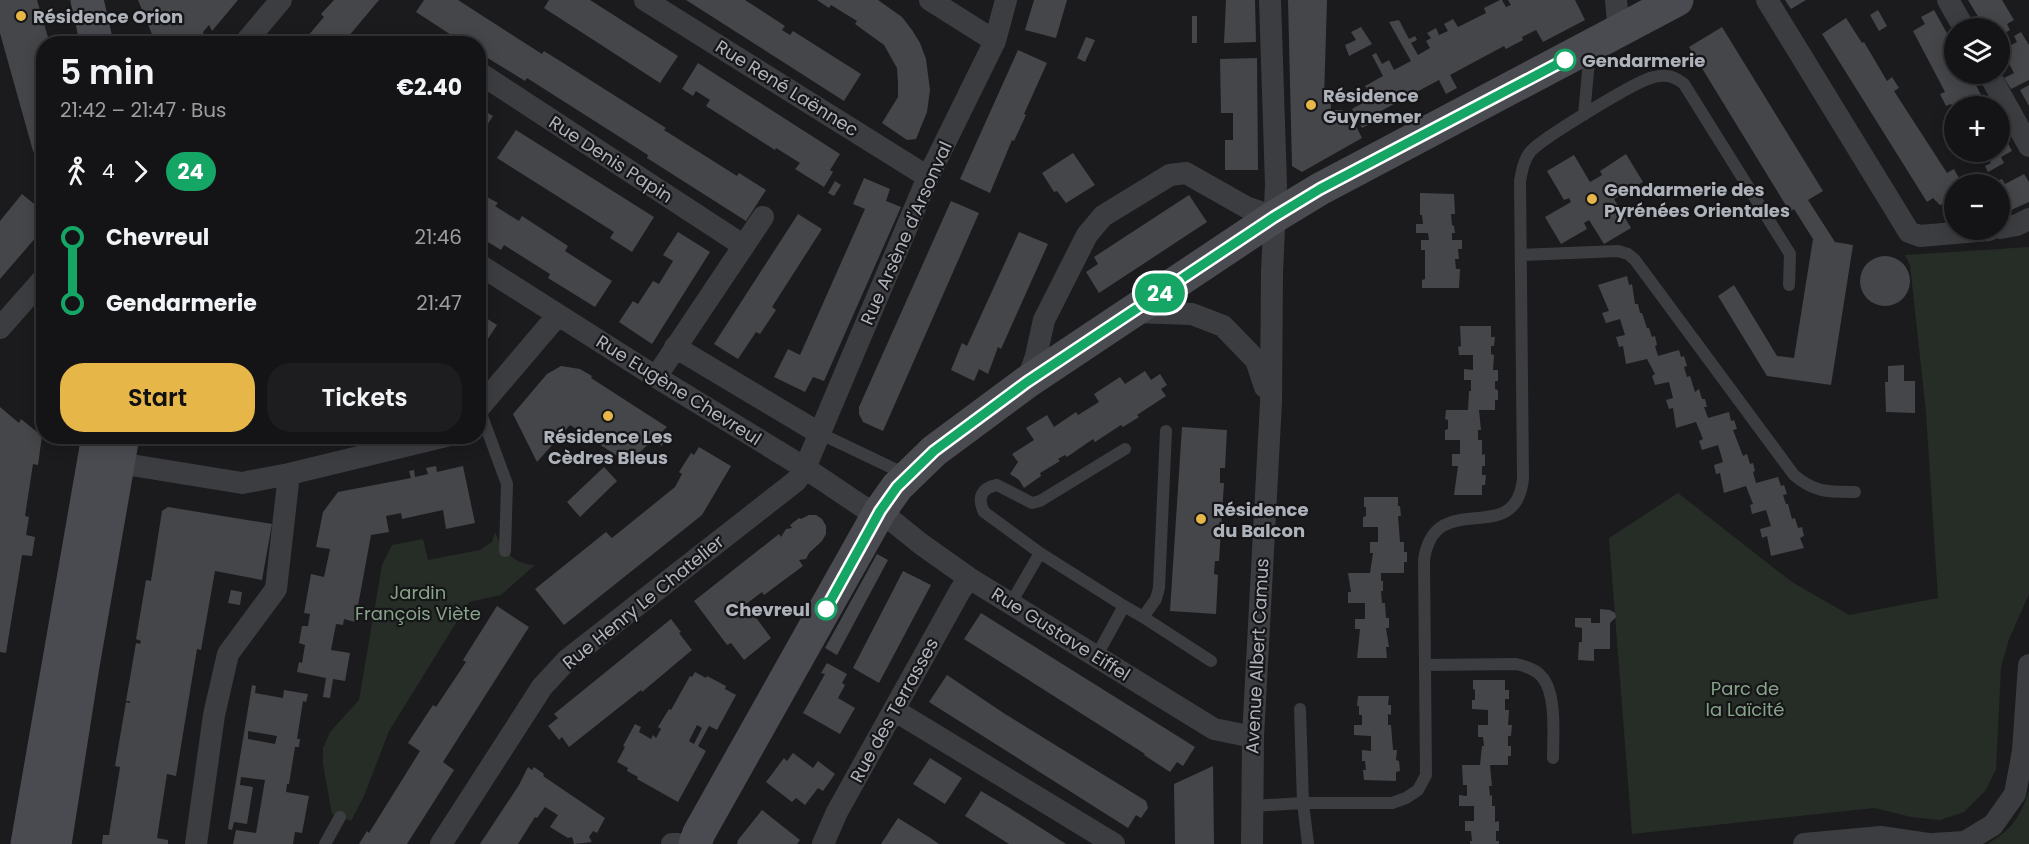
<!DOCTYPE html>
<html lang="en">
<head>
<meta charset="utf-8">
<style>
	body { margin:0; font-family:Poppins,sans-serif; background:#1d1d1f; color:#f1f3f6; height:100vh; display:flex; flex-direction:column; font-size:22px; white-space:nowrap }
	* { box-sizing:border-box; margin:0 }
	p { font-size:20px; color:#9d9ea1 }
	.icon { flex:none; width:33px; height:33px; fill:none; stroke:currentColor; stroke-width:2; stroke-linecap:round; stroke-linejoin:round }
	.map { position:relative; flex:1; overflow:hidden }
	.panel { position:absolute; left:36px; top:36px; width:450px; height:408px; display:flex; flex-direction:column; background:#141416; border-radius:24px; box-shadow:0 3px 15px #0003,0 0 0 2px #333335 }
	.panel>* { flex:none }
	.badge { padding:0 12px; border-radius:20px; font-size:21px; line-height:39px }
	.fabs { position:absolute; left:1944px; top:18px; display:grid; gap:12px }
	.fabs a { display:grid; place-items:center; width:66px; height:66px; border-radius:50%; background:#141416; box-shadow:0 3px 15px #0003,0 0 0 2px #333335; font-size:30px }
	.map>.badge { position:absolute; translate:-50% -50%; box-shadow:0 0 0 3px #fff }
	.legs { display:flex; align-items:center; gap:9px; height:66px; padding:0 24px; font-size:20px }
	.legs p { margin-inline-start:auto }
	.headline { display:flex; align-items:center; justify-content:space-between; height:102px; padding:0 24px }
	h1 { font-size:33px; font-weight:600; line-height:45px }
	.cta { display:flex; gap:12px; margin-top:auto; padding:12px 24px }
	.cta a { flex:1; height:69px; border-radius:24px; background:#e6b649; color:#111; font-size:24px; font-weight:600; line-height:69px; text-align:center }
	.cta a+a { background:#1d1d1f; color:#f1f3f6 }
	ul { padding:0 24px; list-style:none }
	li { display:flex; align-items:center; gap:21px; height:66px; font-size:22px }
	li i { display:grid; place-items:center; width:9px; height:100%; margin:0 8px; background:currentColor }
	li i::after { content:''; width:15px; height:15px; margin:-8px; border:4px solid; border-radius:50%; background:#141416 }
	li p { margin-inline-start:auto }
	li:first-child i { background:linear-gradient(#0000 50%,currentColor 0) }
	li:last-child i { background:linear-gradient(currentColor 50%,#0000 0) }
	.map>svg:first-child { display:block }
</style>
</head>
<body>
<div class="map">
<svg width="2029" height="844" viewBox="0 0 2029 844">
	<rect width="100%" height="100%" fill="#1b1b1d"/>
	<!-- green -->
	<path fill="#252d26" d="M2029,247V594L2009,639L2001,667L1996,769L1986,790L1964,812L1940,820L1911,817L1874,808L1632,834L1609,538L1678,493L1792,582L1849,615L1938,598L1926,412L1910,265L1905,255Z
		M495,532C502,550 515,565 535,565L501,595L469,602L389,731L364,796L351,821L332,814L323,764V748L330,732L359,700L382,565L392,545L423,539L428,560L480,550L492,542Z
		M2029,791V844H1987C2012,830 2020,817 2029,791Z"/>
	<!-- building -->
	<path fill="#45464a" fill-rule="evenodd" d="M0,0H37L50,44H44V160L33,151L0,33Z
		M138,0H238L212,31L209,25L203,32L206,44H156Z
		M334,0H379L348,37L350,39L346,44H301L324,17L321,14Z
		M424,0H458L542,54L544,51L568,66L666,128L664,130L737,176L739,173L766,190L746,221L647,158L648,155L527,78L525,81L478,52V44H465L416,12Z
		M549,0H590L678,56L660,83L544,8Z
		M686,0H745L785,26L782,30L790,35L793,31L861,74L844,101Z
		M817,0H878L902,17L912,30L920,43L926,59L930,90L927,112L916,139L907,140L882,123L898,97V83L897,68L884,45L855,24L857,21L831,5L829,8Z
		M1034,0H1067L1056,38L1025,30Z
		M1226,0H1255L1256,42L1224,43Z
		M1288,0H1327L1324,99L1331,100V110H1342V113L1346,112L1350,119L1352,118L1362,138L1302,172L1292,166Z
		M1500,0H1502L1506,7L1511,5L1508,0H1575L1585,20L1543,42L1536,30L1522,37L1523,40L1506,49L1504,46L1450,75L1457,88L1446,94L1439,80L1379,112L1382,118L1362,128L1352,109L1366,101L1362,94L1368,91L1365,86L1383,76L1372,55L1376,53L1382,64L1389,60L1394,70L1411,61L1389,22L1399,20L1409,39L1415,36L1417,40L1411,43L1418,55L1430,48L1426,41L1431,38L1427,33L1436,28L1439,35L1448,31L1444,24L1453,19L1458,27L1486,13L1484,8Z
		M1785,0H1806L1791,9Z
		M1968,0H2002L2014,20L2007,24L2010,30L2000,36V28H1985Z
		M1878,10L1887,26L1879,31L1870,15Z
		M1934,10L1953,44L1949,46L1954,55V74H1970L1987,106H1953L1951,104L1946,106L1940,94L1945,92L1913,31L1925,24L1921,17Z
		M1192,16H1197V43H1192Z
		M1846,18L1862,43L1864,42L1887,81L1892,77L1899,88L1894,91L1947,173L1954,169L1960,180L1957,182L1958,184H1954V199L1948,203L1940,205L1933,198L1927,202L1822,34Z
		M1361,27L1372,44L1349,56L1345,45L1356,40L1351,32Z
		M1722,27L1823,191L1808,200L1835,242L1853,245L1831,385L1767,376L1718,296L1734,285L1777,356L1794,358L1813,239L1794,209L1790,212L1689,47Z
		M2021,32L2029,45V80L2011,89L2004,78L2014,73L2002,50L2017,42L2014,36Z
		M1086,37L1095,40L1085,62L1077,58Z
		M1018,50L1047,63L1024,114L1026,115L1014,141L1012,140L990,193L960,179Z
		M1257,58L1258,170H1225V140H1233V113H1221L1220,59Z
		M698,63L840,154L830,170L833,172L824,187L795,169L800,163L776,148L775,150L706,106L710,100L696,91L693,96L682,89Z
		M2029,85V106L2020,90Z
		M1342,91H1350V100L1342,99Z
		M478,107L493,116L478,139Z
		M2000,128L2012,151L2001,157L2004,163L1988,172L1985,166L1991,163L1985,152H2000Z
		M516,130L654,217L632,252L610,238L614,232L497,158Z
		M1073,153L1095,185L1066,203L1057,191L1054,192L1042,173Z
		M1626,154L1643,182L1614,199L1631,228L1604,244L1589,220L1584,223L1587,229L1561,244L1545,217L1571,202L1569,198L1564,200L1547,171L1574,155L1590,182L1602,175L1600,171Z
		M2024,174L2029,182V202L2009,211L2000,193V184H1992L2002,179L2005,184Z
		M864,178L890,189L886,201L901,207L824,381L813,377L805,392L774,377L788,349L800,355L865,209L853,204Z
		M835,181L841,185L834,196L828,193Z
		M478,192L498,203L495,206L519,221L522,216L568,246L565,251L612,281L595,307L548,278L550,274L504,245L501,250L478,236Z
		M1420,193L1454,194L1455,214H1451L1452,225L1454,226L1455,233H1452V240H1462V249H1458L1459,259H1455L1456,269H1460L1459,288H1422V280L1425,279V250H1421V240H1429L1428,233H1416V224H1423L1422,215H1420Z
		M22,194L44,212V228L0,279V221Z
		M1189,195L1207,222L1099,293L1086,272L1098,264L1094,257Z
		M951,201L979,213L883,431L863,422L859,414V407Z
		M798,214L822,229L772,307L776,310L760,334L756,332L738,359L714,344Z
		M678,232L710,252L652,344L619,322L633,301L638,304L653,281L659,284L673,261L663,255Z
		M1019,232L1048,244L1001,349L998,347L988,374L979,369L974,381L951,370L962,343L967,346Z
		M1860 281a25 25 0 1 1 50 0a25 25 0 1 1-50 0Z
		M1627,276L1629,285L1632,284L1635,304H1638L1640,313H1642L1647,328H1649L1652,337L1655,336L1657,345L1655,346L1658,356L1679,350L1681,357L1684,356L1687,366L1684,367L1687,377L1690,376L1695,392L1699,389L1702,399H1705L1707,407H1704L1708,418L1729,412L1731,421L1734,420L1737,429L1733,430L1743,456L1747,454L1750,464L1753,463L1755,471L1753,472L1756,483L1778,477L1781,486L1784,485L1787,494L1783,495L1786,504H1788L1792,519L1795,518L1798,528L1802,527L1804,536L1800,538L1804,548L1771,556L1767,536L1762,538L1760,529L1771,526L1766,510L1752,514L1750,505L1753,504L1746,486L1724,493L1720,473L1716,474L1714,465L1723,462L1718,445L1702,450L1699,441L1703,439L1696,422L1676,428L1673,408L1669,409L1666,400L1673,398L1669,382L1655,385L1652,376L1655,374L1647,359L1626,364L1623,346L1619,347L1616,337L1625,335L1620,319L1606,323L1602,313L1609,311L1598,285Z
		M478,313L497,325L478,354Z
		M1460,326H1491V337H1495L1494,346H1491V354L1494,355L1493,370H1498V381H1495V389L1498,390V400H1495V410H1479L1481,430H1478V440H1482V455L1485,454V466H1482V475H1486L1485,485H1482V495H1454L1458,466H1452V454H1460V440H1445V430L1448,429V420L1445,419L1446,410H1468L1469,391H1471V380H1464V369L1473,370V355H1459L1458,347L1461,346Z
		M1904,365V381H1915V413L1886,412L1885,382H1888V366Z
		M561,366L580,369L592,376L591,378L667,427L628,463L570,425L537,462L513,414L547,374Z
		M1145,371L1151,380L1160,374L1167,385L1161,389L1166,396L1137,415L1139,417L1123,427L1121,425L1095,442L1093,439L1067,457L1065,455L1058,459L1060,461L1040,473L1041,476L1024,488L1019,480L1010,474L1018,462L1012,454L1034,440L1026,428L1047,415L1054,427L1076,412L1078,415L1099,402L1094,394L1120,377L1125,384Z
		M0,407L19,423L21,419L42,436L38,465L33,464L25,516L29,517L26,535L35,537L32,556L22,555L6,653L0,652Z
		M1182,427L1227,430L1225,468H1220V483H1224L1219,561H1215L1214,574L1218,575L1216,614L1170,611Z
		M662,433L668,439L661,446L656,439Z
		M194,436H249L248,443L194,440Z
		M699,447L731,466L702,515L564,625L535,589L606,532L612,538L675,487L682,474L679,472L691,453L694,455Z
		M436,466L437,472L463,466L475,523L446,529L443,510L402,519L401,513L386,516L389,532L371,535L355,622L344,619L343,625L336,624L331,650L350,653L345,681L333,679L330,698L323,697L326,678L297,672L299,662L302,663L305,645L299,643L302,626H308L310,614L304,613L311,574L324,577L330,549L316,547L323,512L338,492L411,478L409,471L414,470L415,477L428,474L426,468Z
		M604,467L617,481L580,517L567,502Z
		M1364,497H1398V506H1400L1401,516H1398L1400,542H1404V552H1407V562H1404V573H1381V581H1383V591H1381L1382,603H1385L1386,618H1389V628H1386L1389,647H1386L1387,658H1357L1360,629H1355V619H1365V603H1348V592H1351L1348,573H1370L1373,553H1370V542H1378V527H1363V517L1366,516V507H1364Z
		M168,507L272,524L262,580L215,571L201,650L197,649L176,776L167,774L157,838L168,840V844H102L103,835H109L120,767L115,766L126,702L130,703V701H126L136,643L140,644L141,641L136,639L146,580L151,581L162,511Z
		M809,515H816L822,519L826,526V534L822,541L809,553L806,559L799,560L803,566L764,595L762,592L746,604L771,638L744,660L731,643L727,645L694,601L779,534L781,537L786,529L792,528L790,525L799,518L801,519Z
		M877,554L888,560L837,655L825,648Z
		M903,571L931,585L879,683L853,668Z
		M231,590L242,592L240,605L228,603Z
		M497,606L529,627L443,762L454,770L407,844H359L367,831L369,833L420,751L408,743L433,705L436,707L466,662L463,660Z
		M1600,609L1610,610L1615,613L1616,617L1610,623V649H1594V661L1578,660L1579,642H1582V628L1575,627V618H1591V623H1600Z
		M981,613L1195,747L1183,766L1177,762L1170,772L1144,755L1145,754L964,639Z
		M671,619L681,632L679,633L692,650L642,692L641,690L569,747L562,737L559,740L548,726L558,718L554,714Z
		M827,663L847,674L842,683L845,685L838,698L855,708L840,734L803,713L825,674L821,673Z
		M695,672L706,678L707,676L726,686L725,689L736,695L717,730L709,726L698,746L706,751L678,802L637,779L638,777L627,771L628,768L617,762L625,747L623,746L635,724L641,727L639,732L651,739L653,735L656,738L661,729L658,727L669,709L671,710L690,676L692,677ZM697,725L702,728L694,744L689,741Z
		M947,675L1002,712L1146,801L1148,808L1141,818L1136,815L1128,828L929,702Z
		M1473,680H1505V690H1509V699H1505V710H1509L1508,725H1512L1511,736H1508V746H1511V756H1508V765H1490L1492,786H1489L1490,796L1492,795V806H1495V822L1499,821V831H1496V841H1499V844H1470V841H1472L1471,831H1465V821H1474V806H1459V795L1467,796V785H1463L1462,765H1480L1482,746H1484L1483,737H1478V725H1488V710L1472,709V700H1475V690L1473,689Z
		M252,685L256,686L255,693L283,698L284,690L308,694L306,702L303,701L297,739H300L299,747H295L289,784H287L286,792L309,796L302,833L295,832L293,844H233L236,830L256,833L265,780L241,777L240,785L253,787L247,824L234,822L232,830L228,829ZM248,731L277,736L275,744L248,739Z
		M1358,696H1389L1388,705H1391V715L1388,714V725H1391L1393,750H1397L1396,760L1399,761L1400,771L1396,772V781L1364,780L1363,770H1366L1365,761H1362V750L1371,751V736L1354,735V725H1362V715H1359V706H1357Z
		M793,753L813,768L818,761L835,774L823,791L818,788L805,805L796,798L792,802L766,782L784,758L787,761Z
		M930,758L962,778L945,804L913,784Z
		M1213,766L1214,844H1175L1174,784Z
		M528,767L532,770L534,767L544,774L543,776L605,818L597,833L593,831L589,837L592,842L574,844L572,837L568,838L550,827L558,815L545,807L537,818L535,817L518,844H480L519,785Z
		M981,791L1008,807L1066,844H1009L965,816Z
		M762,810L800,840L797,844H737L738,840Z
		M898,818L929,837L939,844H881Z"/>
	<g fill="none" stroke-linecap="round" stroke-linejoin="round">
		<!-- lane -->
		<path stroke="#3c3d41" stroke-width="12" d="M1584,115L1590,50
			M1521,255L1618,251L1628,254L1635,260L1794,475C1815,493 1829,492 1855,492
			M479,408L507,484L505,551
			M819,433L907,475
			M1040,553L984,512C977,498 981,488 997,485L1032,503L1040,501L1125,449
			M1011,603L1040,553L1124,606L1097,655
			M1124,606L1143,617L1156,599L1159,588L1166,431
			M1143,617L1211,661
			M1426,665L1516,664C1525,666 1536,669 1542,677C1557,694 1553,736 1553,758
			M1300,709L1303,803L1308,844
			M1252,806L1303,803H1392L1406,798L1418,790L1426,775L1424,560C1435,485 1515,551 1523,479L1520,181C1522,170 1524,159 1531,151C1543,138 1637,80 1654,77C1666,74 1674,76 1684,84L1790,254L1789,285
			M325,844L340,817"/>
		<!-- street -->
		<path stroke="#3c3d41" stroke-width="22" d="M645,0L928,177
			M930,0L995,41
			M1616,0L1619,32
			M1767,0L1909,232L1920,236L1989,230
			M1948,0L1964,28
			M244,44L281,0
			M478,72L744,246
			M1989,74L2029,146
			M2000,228L2017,225L2029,219
			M478,264L656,377L805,468L863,507L880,511L921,544L969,578L1214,729L1253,737
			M1132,312L1192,314L1223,326L1256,360L1265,387
			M0,328L44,278
			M675,347L819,433
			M656,377L763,217
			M1027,382L1036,356L1044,320L1087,235L1103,216L1170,175L1186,173L1246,207L1274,217
			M478,409L558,315
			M119,463L242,483L289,474L446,436
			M894,710L1114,844
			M196,844L214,715L228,654L276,589L289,474
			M441,844L542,687L567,660L796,481L805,468L928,177L995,41L1006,0
			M672,844H678
			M823,844L837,812L960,591L969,578
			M1252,844L1253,737L1271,402L1272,272L1276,185L1270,0
			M1804,844L1881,837L1928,844
			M1933,844L1965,842L1993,825L2015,794L2023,751L2029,665"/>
		<!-- secondary -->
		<path stroke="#4a4b51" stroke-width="33" d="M87,0L97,44
			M27,844L98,436
			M55,844L83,666L123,436
			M695,844L699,833L880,511L897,487L934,451L1027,382L1274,217L1320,189L1677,0"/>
	</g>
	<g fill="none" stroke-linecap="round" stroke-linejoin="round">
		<defs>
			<path id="line-1" d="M826,609L880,511L897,487L934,451L1027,382L1274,217L1320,189L1565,60"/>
		</defs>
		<!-- line-1 casing -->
		<use href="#line-1" stroke="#fff" stroke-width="14"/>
		<!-- line-1 -->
		<use href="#line-1" stroke="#15a565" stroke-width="9"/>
	</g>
	<!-- markers -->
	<g fill="#e6b649" stroke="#161618" stroke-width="2">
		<circle cx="21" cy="16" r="6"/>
		<circle cx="1311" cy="105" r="6"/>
		<circle cx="1592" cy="199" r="6"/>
		<circle cx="608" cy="416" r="6"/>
		<circle cx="1201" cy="519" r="6"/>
	</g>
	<g fill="#fff" stroke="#15a565" stroke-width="3">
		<circle cx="1565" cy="60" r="10"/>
		<circle cx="826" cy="609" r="10"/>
	</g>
	<g text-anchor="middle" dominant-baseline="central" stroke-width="4.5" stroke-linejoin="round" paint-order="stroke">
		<!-- poi labels -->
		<g font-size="18" font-weight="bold" fill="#aeb2bb" stroke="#161618" text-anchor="start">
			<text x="33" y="16">Résidence Orion</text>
			<text x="1323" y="95">Résidence<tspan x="1323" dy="21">Guynemer</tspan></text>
			<text x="1604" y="189">Gendarmerie des<tspan x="1604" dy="21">Pyrénées Orientales</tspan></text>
			<text x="608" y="436" text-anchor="middle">Résidence Les<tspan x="608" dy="21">Cèdres Bleus</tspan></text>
			<text x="1213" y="509">Résidence<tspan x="1213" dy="21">du Balcon</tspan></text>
		</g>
		<!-- stop labels -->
		<g font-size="18" font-weight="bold" fill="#aeb2bb" stroke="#161618" text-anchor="start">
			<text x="1582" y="60">Gendarmerie</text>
			<text x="810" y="609" text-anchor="end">Chevreul</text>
		</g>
		<!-- street labels -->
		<g font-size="18" fill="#aeb2bb" stroke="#161618">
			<text transform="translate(787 88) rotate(32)">Rue René Laënnec</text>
			<text transform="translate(611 159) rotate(33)">Rue Denis Papin</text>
			<text transform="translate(906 233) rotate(-66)">Rue Arsène d'Arsonval</text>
			<text transform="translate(679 390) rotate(32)">Rue Eugène Chevreul</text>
			<text transform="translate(643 602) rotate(-39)">Rue Henry Le Chatelier</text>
			<text transform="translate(1061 634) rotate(32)">Rue Gustave Eiffel</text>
			<text transform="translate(1257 656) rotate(-87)">Avenue Albert Camus</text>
			<text transform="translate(894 710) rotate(-61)">Rue des Terrasses</text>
		</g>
		<!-- park labels -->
		<g font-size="18" fill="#87a48a" stroke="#161618">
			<text x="418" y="592">Jardin<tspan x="418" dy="21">François Viète</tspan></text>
			<text x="1745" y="688">Parc de<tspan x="1745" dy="21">la Laïcité</tspan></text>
		</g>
	</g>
</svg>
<div class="fabs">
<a><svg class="icon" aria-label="layers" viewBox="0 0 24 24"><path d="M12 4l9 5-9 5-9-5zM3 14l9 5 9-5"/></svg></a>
<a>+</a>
<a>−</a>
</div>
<b class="badge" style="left:1160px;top:293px;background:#15a565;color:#fff">24</b>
<section class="panel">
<div class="headline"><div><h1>5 min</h1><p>21:42 – 21:47 · Bus</p></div><b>€2.40</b></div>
<div class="legs"><svg class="icon" aria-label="walk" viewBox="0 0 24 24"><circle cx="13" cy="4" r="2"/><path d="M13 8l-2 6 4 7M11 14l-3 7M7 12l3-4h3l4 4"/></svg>4<svg class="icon" aria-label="forward" viewBox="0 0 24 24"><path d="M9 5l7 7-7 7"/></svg><b class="badge" style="background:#15a565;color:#fff">24</b></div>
<ul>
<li><i style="color:#15a565"></i><b>Chevreul</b><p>21:46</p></li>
<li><i style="color:#15a565"></i><b>Gendarmerie</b><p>21:47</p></li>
</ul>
<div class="cta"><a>Start</a><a>Tickets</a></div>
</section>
</div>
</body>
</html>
